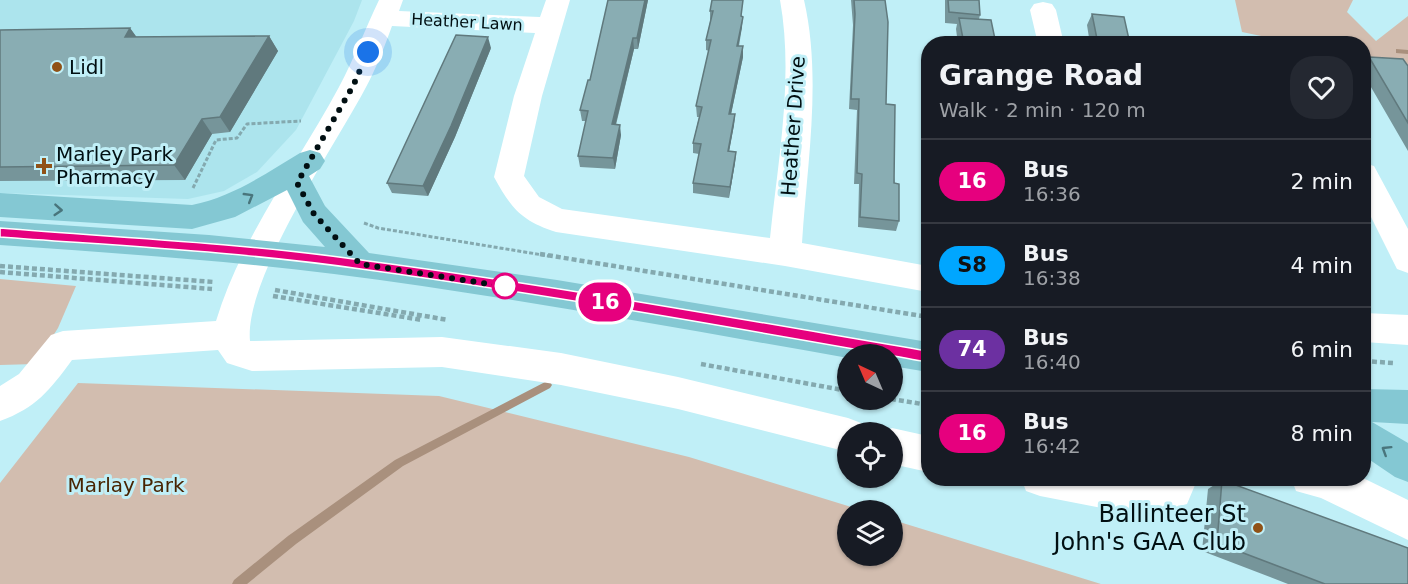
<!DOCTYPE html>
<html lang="en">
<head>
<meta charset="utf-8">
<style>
	body { margin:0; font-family:"DejaVu Sans",sans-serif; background:#242831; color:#f1f3f6; height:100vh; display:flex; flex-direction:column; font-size:22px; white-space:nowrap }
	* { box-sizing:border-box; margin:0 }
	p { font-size:20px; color:#9ea1a6 }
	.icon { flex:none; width:33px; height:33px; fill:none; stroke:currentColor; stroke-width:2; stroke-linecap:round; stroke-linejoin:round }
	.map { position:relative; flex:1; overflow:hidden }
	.side { position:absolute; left:921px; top:36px; width:450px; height:450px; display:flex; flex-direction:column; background:#171b24; border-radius:24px; box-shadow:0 2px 4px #0004 }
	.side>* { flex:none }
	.badge { padding:0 12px; border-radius:20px; font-size:21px; line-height:39px }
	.needle { width:39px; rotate:316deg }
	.controls { position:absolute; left:837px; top:344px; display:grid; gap:12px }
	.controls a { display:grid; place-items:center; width:66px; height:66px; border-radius:50%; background:#171b24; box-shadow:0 2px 4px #0004; font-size:30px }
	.you { position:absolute; width:30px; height:30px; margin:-15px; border:4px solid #fff; border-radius:50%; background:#1a73e8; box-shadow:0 0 0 9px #1a73e833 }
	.map>.badge { position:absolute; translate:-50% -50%; box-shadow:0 0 0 3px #fff }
	.round { display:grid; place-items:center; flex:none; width:63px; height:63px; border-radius:24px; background:#242831 }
	.overview { display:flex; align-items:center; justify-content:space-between; height:102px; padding:0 18px }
	h1 { font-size:28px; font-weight:700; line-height:45px }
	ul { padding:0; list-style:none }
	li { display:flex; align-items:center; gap:18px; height:84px; padding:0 18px; border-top:2px solid #363941 }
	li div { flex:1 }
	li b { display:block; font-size:22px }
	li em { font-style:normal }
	li .badge { min-width:66px; font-weight:700; text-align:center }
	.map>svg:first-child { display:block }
</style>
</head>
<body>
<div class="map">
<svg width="1408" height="584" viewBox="0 0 1408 584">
	<rect width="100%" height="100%" fill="#c0eff7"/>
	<!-- built -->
	<path fill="#ace4ed" d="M0,0H362L354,21L296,130L257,172L224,191L188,199L0,193Z"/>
	<!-- green -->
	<path fill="#d2bdaf" d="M1235,0H1353L1347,12L1376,41L1408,16V68L1364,65V44L1294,43L1242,32Z
		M0,279L76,286L58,328L35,364L0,365Z
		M78,383L439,396L689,457L861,510H848V555H892L893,520L1101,584H0V483Z"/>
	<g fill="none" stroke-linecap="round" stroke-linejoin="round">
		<!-- stream -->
		<path fill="#a9907d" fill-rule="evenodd" d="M1396,49L1408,50V54L1396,53Z
			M547,381L550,382L552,385L550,388L403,466L296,544L247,584H232L234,580L288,536L395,460Z"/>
		<!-- path-far1 -->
		<path stroke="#84a9af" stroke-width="3" stroke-dasharray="4 2" stroke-linecap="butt" d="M193,188L216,140L237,138L247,124L301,121
			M364,223L378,228L549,256"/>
		<!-- path -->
		<path stroke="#84a9af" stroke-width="4.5" stroke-dasharray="5 3" stroke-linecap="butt" d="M540,254L928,317
			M0,266L214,282
			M0,272L212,289
			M275,290L448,320
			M273,296L422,320
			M1364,361L1393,363
			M701,364L848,391
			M891,399L928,405"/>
		<!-- minor -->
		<path fill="#fff" fill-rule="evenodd" d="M379,0H403L399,11L540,17L546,0H570L542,96L524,176L539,197L562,209L770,238C778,160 794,77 780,0H804C822,78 807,164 802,243L928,266V292L785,266L556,232C521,221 511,208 494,177L514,96L535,33L392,26C384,48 376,69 365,89C334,147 244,279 250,341L442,337L561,353L678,377L848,418L861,423L865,432H848V452L678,409L561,385L442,367L252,371L227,363L218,350L72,360C50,390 36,408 0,421V386L19,374L51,335L63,331L216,321C242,236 297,165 339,87C354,59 365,29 379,0Z
			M1043,2L1052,4L1056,10L1064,44H1038L1030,10L1034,4Z
			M1364,163L1374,166L1408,229V273L1397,269L1364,203Z
			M1364,313L1408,315V345L1364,342Z
			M892,428L928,436V472L892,464V432H883Z
			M1021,478H1198L1187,504L1143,516L1040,496L1026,491Z
			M1291,478H1363L1408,500V540L1321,498L1296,491Z"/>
		<!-- major -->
		<path fill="#84c8d3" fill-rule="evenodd" d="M310,150L320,153L325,161L320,169L309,176L325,206L369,253L557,280L928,342V372L892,366V354H848V358C677,328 506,296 334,274C223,260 111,253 0,245V221L209,235L325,247L303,222L287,190L235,217L192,229L0,217V193L192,205C232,197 265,174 300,153Z
			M1364,389L1408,390V424L1372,422L1408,443V482L1395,477L1364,456Z"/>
	</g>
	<!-- wall -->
	<path fill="#76959a" d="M608,0H648L638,49H634L616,125L621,135L615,169L580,167L578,156L586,121H582L580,110L590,80Z
		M851,0H885L886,104L899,221L896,231L858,227L859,184H854L857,110L849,109L853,25Z
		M945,0H979L980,15L979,19L996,44H958L956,29L957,24L945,23Z
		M710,11L742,16V27L739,46L743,57L731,114H735L734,125L729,152H736L735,163L729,198L693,193V183L699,154L693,153V143L699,117H697L696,106L709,51L706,50V40L710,22Z
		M1092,14L1130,44H1090L1087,25Z
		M130,28L136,37L269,36L278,51L230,132L212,134L185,180L0,181V30Z
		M491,48L455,137L428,196L392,193L387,183Z
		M1369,57L1408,66V151L1364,75V63Z
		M1222,480L1408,584H1288L1202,551L1208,489Z"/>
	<!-- shaded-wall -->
	<path fill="#60797d" d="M645,0H648L638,49L637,38Z
		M743,17L742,27L736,57L737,46Z
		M130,28L141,43L125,37Z
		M269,36L278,51L230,132L220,117Z
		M488,37L491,48L455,137L428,196L423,186Z
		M633,38L634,49L613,135L612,124Z
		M743,46V57L729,124V114Z
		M735,114L734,125L727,162L728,151Z
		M202,119L212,134L185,180L174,165Z
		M620,125L621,135L615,169L613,158Z
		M736,152L735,163L729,198L730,187Z"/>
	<!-- building -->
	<path fill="#89adb3" stroke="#60797d" stroke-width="1.5" d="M608,0H645L637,38H633L612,124L620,125L613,158L578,156L588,111L580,110L588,80H590Z
		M712,0H743L741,16L743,17L737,46H743L729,114H735L728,151L736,152L730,187L693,183L701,144L693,143L702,107L696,106L711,40H706L713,11H710Z
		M854,0H885L888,22L886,104L895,105L894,183L899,184V221L860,217L862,174L857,173L859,99H851L855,14Z
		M948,0H979L980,15L949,12Z
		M1092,14L1124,17L1130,44H1098Z
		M959,18L991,20L996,44H964Z
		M130,28L125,37L269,36L220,117L202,119L174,165L0,167V30Z
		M456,35L488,37L451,126L423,186L387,183Z
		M1214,40L1243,42L1244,44H1215Z
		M1369,57L1403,59L1408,66V123Z
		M1222,480L1408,548V584H1325L1217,543Z"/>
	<!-- one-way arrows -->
	<defs><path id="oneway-chevron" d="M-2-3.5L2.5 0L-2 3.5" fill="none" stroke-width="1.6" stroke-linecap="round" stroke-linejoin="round" transform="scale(1.5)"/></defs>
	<g stroke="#49757c">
		<use href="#oneway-chevron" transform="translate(249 197) rotate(-31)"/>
		<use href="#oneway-chevron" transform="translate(58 210) rotate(4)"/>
		<use href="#oneway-chevron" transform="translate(1386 450) rotate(-148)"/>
	</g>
	<!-- line -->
	<path fill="#e6007e" stroke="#fff" stroke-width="1.5" d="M0,228C120,238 242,243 361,260C551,285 740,319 928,351L935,357L928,362C740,329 551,295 361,269C242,252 120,246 0,237Z"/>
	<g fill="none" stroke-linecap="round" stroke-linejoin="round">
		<!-- walk -->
		<path stroke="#010f12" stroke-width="6" stroke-dasharray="0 10.8" d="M368,52L353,86L297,183L314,214L360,264L515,288L505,286"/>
	</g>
	<!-- markers -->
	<g fill="#905217" stroke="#c0eff7" stroke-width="2">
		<circle cx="57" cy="67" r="6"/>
		<path d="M41 157h6v6h6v6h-6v6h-6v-6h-6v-6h6z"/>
		<circle cx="1258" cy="528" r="6"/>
	</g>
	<circle fill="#fff" stroke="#e6007e" stroke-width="3" cx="505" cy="286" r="12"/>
	<g text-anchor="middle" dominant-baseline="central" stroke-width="6" stroke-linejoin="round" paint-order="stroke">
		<!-- far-street labels -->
		<g font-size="16" fill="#010f12" stroke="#c0eff7">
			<text transform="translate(467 22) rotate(3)">Heather Lawn</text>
		</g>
		<!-- poi labels -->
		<g font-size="20" fill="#010f12" stroke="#c0eff7" text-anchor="start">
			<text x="69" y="67">Lidl</text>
			<text x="56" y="154">Marley Park<tspan x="56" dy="23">Pharmacy</tspan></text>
		</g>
		<!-- street labels -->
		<g font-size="20" fill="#010f12" stroke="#c0eff7">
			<text transform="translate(793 126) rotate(-86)">Heather Drive</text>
		</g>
		<!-- park labels -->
		<g font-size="20" fill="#482402" stroke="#c0eff7">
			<text x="126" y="485">Marlay Park</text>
		</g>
		<!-- near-poi labels -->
		<g font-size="24" fill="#010f12" stroke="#c0eff7" text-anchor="end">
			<text x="1246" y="514">Ballinteer St<tspan x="1246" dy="28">John's GAA Club</tspan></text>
		</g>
	</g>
</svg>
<div class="controls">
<a><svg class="needle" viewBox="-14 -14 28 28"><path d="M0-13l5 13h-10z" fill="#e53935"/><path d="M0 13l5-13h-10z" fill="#9ea1a6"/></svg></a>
<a><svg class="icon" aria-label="locate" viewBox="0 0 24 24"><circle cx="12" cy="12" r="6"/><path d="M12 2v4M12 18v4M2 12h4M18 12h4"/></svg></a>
<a><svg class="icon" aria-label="layers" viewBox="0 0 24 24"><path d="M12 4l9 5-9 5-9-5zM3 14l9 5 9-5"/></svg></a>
</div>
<div class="you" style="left:368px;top:52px"></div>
<b class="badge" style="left:605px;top:302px;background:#e6007e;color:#fff">16</b>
<section class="side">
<div class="overview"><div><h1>Grange Road</h1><p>Walk · 2 min · 120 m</p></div><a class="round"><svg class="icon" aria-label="heart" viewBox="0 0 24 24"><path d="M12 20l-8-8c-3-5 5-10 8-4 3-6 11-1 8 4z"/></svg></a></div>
<ul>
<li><span class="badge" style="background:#e6007e;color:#fff">16</span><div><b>Bus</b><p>16:36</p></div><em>2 min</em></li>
<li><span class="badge" style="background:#00a6ff;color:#111">S8</span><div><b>Bus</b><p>16:38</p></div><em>4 min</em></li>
<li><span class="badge" style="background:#6c30a1;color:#fff">74</span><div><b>Bus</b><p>16:40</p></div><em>6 min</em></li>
<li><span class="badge" style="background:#e6007e;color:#fff">16</span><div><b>Bus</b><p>16:42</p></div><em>8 min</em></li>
</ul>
</section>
</div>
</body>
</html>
